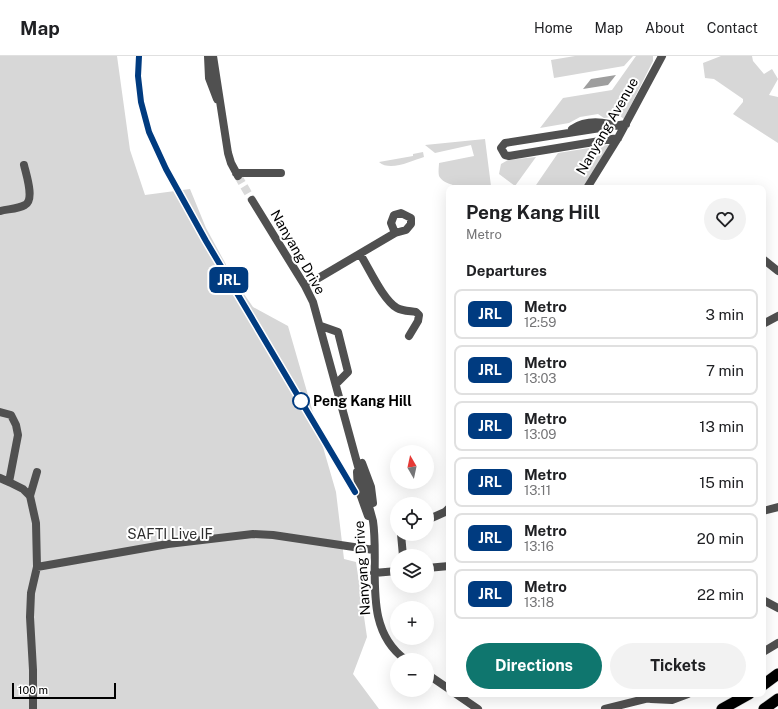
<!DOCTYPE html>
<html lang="en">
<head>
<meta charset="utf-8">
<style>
	body { margin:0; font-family:"Public Sans",sans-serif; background:#f2f2f2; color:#202124; height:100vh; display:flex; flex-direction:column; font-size:15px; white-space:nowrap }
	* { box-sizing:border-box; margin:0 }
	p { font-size:13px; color:#757577 }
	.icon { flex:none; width:22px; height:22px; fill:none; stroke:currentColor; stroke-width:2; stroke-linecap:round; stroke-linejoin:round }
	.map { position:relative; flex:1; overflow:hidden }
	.details { position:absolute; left:446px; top:129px; width:320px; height:512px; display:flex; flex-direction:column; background:#fff; border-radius:8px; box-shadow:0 4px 16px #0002 }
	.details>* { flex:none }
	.badge { padding:0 8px; border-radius:6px; font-size:14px; line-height:26px }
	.needle { width:26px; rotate:351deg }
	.fabs { position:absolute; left:390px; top:389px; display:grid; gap:8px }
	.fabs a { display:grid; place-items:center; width:44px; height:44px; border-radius:50%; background:#fff; box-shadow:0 4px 16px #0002; font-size:20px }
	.scale { position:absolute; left:12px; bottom:10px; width:104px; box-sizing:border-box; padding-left:4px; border:2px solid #000; border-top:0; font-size:11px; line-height:14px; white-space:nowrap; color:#000; -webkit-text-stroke:3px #fff; paint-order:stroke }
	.map>.badge { position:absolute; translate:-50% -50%; box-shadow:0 0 0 2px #fff }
	h2 { padding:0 20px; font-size:15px; line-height:36px }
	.round { display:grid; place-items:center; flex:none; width:42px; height:42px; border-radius:21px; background:#f2f2f2 }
	.summary { display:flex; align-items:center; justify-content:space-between; height:68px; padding:0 20px }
	h1 { font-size:19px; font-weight:700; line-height:30px }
	.primary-button { display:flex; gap:8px; margin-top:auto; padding:8px 20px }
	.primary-button a { flex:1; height:46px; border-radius:24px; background:#0f766e; color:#fff; font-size:16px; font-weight:700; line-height:46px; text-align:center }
	.primary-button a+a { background:#f2f2f2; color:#202124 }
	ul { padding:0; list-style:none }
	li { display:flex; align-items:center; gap:12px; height:50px; margin:0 8px 6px; padding:0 12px; border:2px solid #e0e0e0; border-radius:8px }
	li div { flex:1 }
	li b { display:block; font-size:15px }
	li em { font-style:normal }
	li .badge { min-width:44px; font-weight:700; text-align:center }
	header { display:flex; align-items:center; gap:24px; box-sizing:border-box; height:56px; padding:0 20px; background:#fff; border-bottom:1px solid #e0e0e0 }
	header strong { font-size:19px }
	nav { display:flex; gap:22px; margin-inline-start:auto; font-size:14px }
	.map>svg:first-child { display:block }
</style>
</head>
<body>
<header>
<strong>Map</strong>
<nav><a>Home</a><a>Map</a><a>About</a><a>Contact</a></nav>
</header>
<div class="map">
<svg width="778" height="653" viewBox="0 0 778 653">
	<rect width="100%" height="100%" fill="#fff"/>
	<!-- green -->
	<path fill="#d7d7d7" d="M0,0H117L130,94L145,139L190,133L206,172L235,225L253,251L288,270L336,436L344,503L356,506L367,581L353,618L379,653H0Z
		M575,0H633L624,10L554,22L551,4Z
		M636,0H653V5L624,63L620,60L604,62L598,58L580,61L569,67L540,72L563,42L612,34Z
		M721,0H752L753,5L764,18L772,13L778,23L769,39L778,41V87L733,58L743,46V43L714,23L705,22L703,7Z
		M485,83L491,130L476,129L472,132C464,132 443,129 439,120C438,116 439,110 439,107L474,100L471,89L435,97L425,89Z
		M614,88L587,132H534L558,97Z
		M423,96L424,101C411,105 390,116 379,106L413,100V98Z
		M536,101L515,130L499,118L501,108L508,104Z"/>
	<!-- water -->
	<path fill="#9e9e9e" d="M616,19L608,29L583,33L591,23Z"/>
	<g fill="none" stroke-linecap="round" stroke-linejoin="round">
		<!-- minor-tunnel -->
		<path stroke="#d9d9d9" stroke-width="8" stroke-dasharray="8 4" stroke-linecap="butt" d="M238,120L252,144"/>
		<defs>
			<path id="highway" d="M763,629L778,618
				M722,653L749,638
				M764,653L778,643"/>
		</defs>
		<!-- highway casing -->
		<use href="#highway" stroke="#dbdbdb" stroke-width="12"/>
		<!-- minor -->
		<path stroke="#505050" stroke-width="8" d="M208,0L209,22L217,43
			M213,0L228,97L231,107L238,120
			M572,73C583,66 596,65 609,68
			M618,82L509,100L505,99L501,92L505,87L626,68
			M236,117H281
			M587,132L618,82L662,0
			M252,144L305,230L313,246L373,465C380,511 361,572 406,604
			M0,155C8,153 18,153 25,149C35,144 26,118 24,109
			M360,198C369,212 383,244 397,252C402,255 410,255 416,256L419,259L418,265L409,280
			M763,203L778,215
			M305,230L395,177L406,174L411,168V162L401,157L394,159L391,167L395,177
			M763,268L778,260
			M321,270L338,276L348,316L336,328
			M0,356L11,359L16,369L18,379L9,426L23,433L30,440L36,467L37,511L31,537L30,561L33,614V653
			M362,407L371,431L373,447
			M357,416L358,432L368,460
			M0,422L9,426
			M30,440L37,416
			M763,455L778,451
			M397,458L395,462L397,470
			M427,464L445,456L449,452
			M401,478L403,500
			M37,511L168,488L253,478L273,479L374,494
			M427,512L449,510
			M374,517L397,515
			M763,544L778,552
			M763,596L778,587
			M427,618L449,633
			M456,638L478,653
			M651,643L672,644L688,638
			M605,653L665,638"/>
		<!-- highway -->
		<use href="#highway" stroke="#000" stroke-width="11"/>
	</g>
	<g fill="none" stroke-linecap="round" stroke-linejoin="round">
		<defs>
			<path id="line" d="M139,0L138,20L141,46L149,76L166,113L206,185L355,436"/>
		</defs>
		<!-- line casing -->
		<use href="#line" stroke="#fff" stroke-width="9"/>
		<!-- line -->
		<use href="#line" stroke="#003b80" stroke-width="6"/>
	</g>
	<!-- markers -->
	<circle fill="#fff" stroke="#003b80" stroke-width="2" cx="301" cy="345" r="8"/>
	<g text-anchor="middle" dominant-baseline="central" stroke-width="4" stroke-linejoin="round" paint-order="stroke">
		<!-- street labels -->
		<g font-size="14" fill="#000" stroke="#fff">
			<text transform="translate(607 70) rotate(-60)">Nanyang Avenue</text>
			<text transform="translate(298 196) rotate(60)">Nanyang Drive</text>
			<text transform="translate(362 512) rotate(-94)">Nanyang Drive</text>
		</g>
		<!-- stop labels -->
		<g font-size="14" font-weight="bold" fill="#000" stroke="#fff" text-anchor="start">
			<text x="313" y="345">Peng Kang Hill</text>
		</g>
		<!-- park labels -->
		<g font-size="14" fill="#2e2e2e" stroke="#fff">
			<text x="170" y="478">SAFTI Live IF</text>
		</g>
	</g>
</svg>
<div class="fabs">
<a><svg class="needle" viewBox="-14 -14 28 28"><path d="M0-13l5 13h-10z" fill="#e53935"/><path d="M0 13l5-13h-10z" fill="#757577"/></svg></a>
<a><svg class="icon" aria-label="locate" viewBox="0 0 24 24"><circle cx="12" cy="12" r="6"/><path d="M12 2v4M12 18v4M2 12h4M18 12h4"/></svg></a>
<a><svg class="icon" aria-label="layers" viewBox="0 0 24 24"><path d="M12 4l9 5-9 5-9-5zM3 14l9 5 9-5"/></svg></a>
<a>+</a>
<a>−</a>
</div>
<div class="scale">100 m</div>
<b class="badge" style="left:229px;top:224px;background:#003b80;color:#fff">JRL</b>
<section class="details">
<div class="summary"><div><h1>Peng Kang Hill</h1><p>Metro</p></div><a class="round"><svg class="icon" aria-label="heart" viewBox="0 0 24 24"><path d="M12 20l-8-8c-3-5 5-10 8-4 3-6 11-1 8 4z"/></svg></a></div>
<h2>Departures</h2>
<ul>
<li><span class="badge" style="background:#003b80;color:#fff">JRL</span><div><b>Metro</b><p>12:59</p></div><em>3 min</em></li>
<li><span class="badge" style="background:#003b80;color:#fff">JRL</span><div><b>Metro</b><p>13:03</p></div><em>7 min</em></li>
<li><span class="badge" style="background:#003b80;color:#fff">JRL</span><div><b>Metro</b><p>13:09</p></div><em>13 min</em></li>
<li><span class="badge" style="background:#003b80;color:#fff">JRL</span><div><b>Metro</b><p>13:11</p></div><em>15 min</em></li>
<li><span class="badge" style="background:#003b80;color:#fff">JRL</span><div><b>Metro</b><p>13:16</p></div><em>20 min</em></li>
<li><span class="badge" style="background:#003b80;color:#fff">JRL</span><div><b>Metro</b><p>13:18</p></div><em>22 min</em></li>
</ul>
<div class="primary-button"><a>Directions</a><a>Tickets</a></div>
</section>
</div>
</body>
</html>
